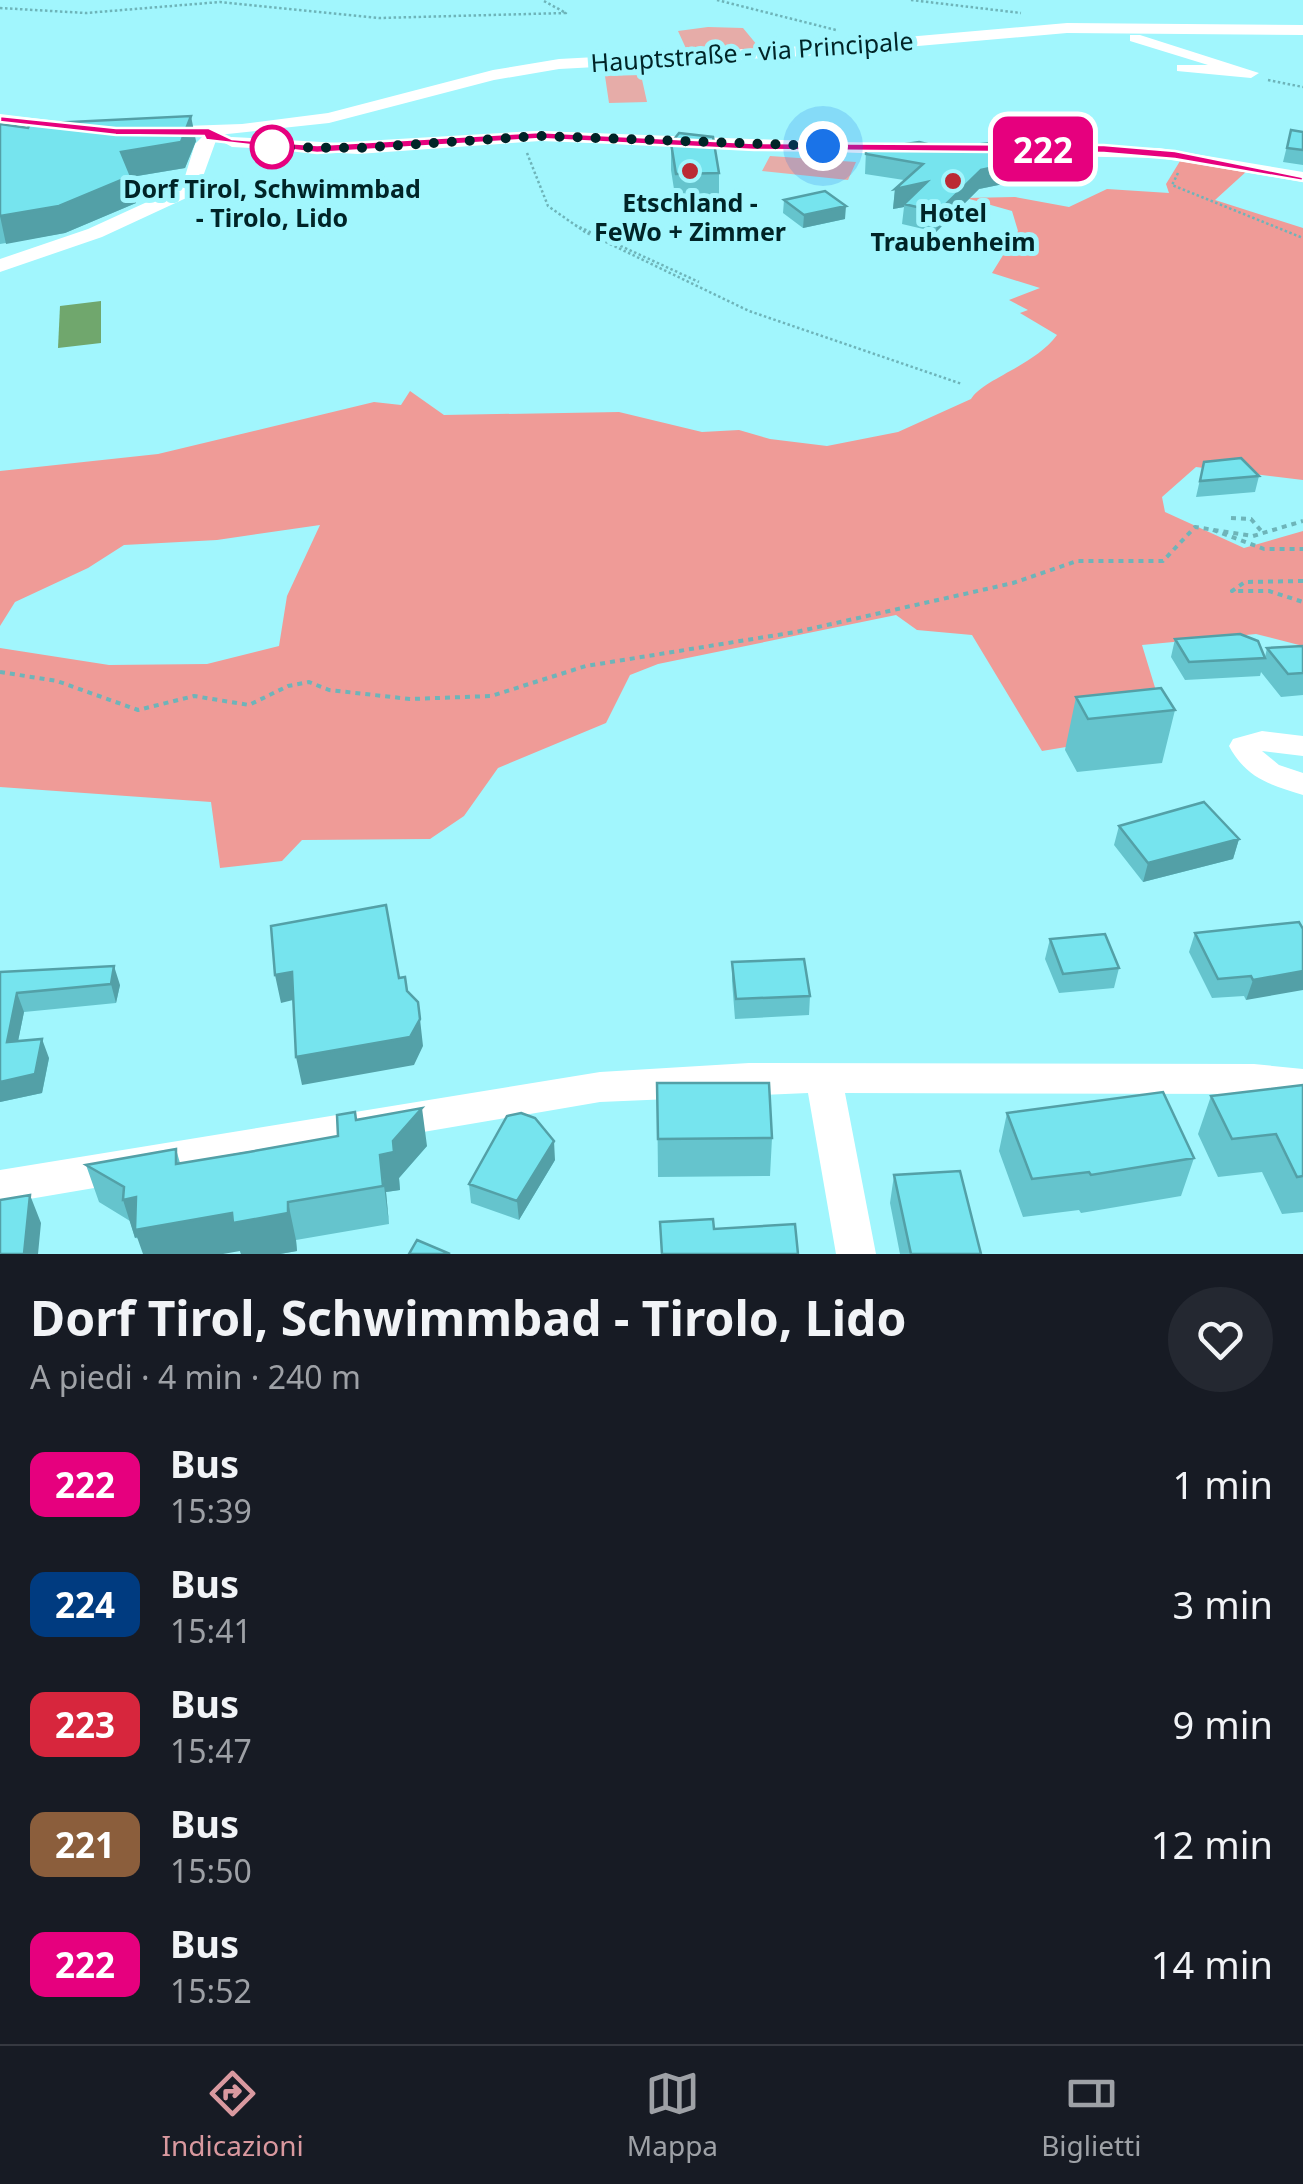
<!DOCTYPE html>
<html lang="it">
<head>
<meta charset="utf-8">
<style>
	body { margin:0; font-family:"Noto Sans",sans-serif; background:#242831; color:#f1f3f6; height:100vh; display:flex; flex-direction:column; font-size:38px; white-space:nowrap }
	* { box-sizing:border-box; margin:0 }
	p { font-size:32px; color:#9ea1a6 }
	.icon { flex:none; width:55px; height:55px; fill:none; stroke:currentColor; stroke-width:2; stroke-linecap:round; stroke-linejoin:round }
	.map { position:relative; height:1254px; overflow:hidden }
	.sheet { display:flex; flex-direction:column; background:#171b24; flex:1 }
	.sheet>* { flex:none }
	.badge { padding:0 20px; border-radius:15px; font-size:35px; line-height:65px }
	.you { position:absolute; width:50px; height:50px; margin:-25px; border:8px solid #fff; border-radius:50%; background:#1a73e8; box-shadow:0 0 0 15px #1a73e833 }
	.map>.badge { position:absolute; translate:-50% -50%; box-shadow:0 0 0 5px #fff }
	.round { display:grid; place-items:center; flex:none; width:105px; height:105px; border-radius:52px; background:#242831 }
	.head { display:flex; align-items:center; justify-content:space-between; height:170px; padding:0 30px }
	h1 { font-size:48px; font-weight:700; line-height:75px }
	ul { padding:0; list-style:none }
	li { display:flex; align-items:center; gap:30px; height:120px; padding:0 30px }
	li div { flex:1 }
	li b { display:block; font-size:38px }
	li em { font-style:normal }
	li .badge { min-width:110px; font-weight:700; text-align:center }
	.dock { display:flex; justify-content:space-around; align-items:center; height:140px; border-top:2px solid #363941; background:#171b24; font-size:28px; color:#9ea1a6 }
	.dock a { display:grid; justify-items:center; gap:5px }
	.dock .active { color:#d9999f }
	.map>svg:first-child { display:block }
</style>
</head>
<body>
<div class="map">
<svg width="1303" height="1254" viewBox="0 0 1303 1254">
	<rect width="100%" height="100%" fill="#a1f6fd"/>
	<!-- green -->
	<path fill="#e6aca8" d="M708,27L743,28L762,51L689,55L678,31Z
		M641,75L647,102L609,103L605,76Z
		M770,156L856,162L848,180L762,171Z"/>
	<!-- forest -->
	<path fill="#ef9b97" d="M1180,161L1248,170L1215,200L1303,228V480L1196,467L1162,497L1165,512L1244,548L1303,531V646L1256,634L1142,645L1168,730L1042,751L972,635L917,630L896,615L658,664L630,675L606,723L498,768L464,816L430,839L302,840L282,861L220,868L211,802L0,787V648L109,665L207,664L279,646L287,596L320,525L217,540L124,545L88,568L15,602L0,626V471L158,454L374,402L401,405L410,391L444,415L619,412L702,432L739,430L770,439L827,446L898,432L971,399C983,379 1034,366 1057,335L1020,313L1028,310L1009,300L1040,288L992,273L1018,231L1012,211L966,198L1015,197L1069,207L1107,189L1169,193L1166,184Z"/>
	<!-- water -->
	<path fill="#70a76d" d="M101,301V343L58,348L60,306Z"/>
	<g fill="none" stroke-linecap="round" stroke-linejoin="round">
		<!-- path-far1 -->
		<path stroke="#6eb4b9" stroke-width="2.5" stroke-dasharray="2.5 2.5" stroke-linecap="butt" d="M717,0L836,30
			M911,0L1021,13
			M0,8L86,13L220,2L379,18L566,13L542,0
			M1268,80L1303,87
			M527,153L548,206L585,232L749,311L962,384
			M1178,173L1172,185L1303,238
			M575,225L699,282"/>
		<!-- path -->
		<path stroke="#6eb4b9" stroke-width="4" stroke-dasharray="5 5" stroke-linecap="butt" d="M1231,518L1251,519L1263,533
			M1213,530L1264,549H1303
			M1303,581L1245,582L1232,591H1269L1303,602
			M0,672L57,681L138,710L194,696L249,705L288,686L309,682L329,690L410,699L491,696L586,666L796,632L1013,583L1077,561H1163L1195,527L1253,536L1303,521"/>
		<!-- minor -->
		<path fill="#fff" fill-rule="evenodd" d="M1067,23L1303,25V35L1067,33L804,56L559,69L494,80L329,123L218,135L197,193L102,237L0,272V259L88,229L182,186L195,144L203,136H150L147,132L156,127L242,124L328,113L493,70L559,59L804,46Z
			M1130,35H1140L1259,73L1251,78L1177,71V65H1208L1130,41Z
			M0,114L73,123L82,128L73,133L0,124Z
			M540,131L912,145L921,150L912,155L540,141L358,154L232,147L223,142L232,137L358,144Z
			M965,145L1159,148L1303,172V182L1159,158L959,154V146Z
			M1262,731L1303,736V756L1262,751L1279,765L1303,773V795C1270,785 1246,778 1229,746L1233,739Z
			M749,1063L1254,1064L1303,1069V1099L1254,1094L845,1093L876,1254H836L808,1093L600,1102L0,1204V1170L600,1072Z"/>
	</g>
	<!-- wall -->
	<path fill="#65c4cd" d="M0,124L28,128L196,141L185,168L131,177L136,203L65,233L0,244Z
		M1291,130L1303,132V165L1283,162Z
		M671,143L719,173V201L676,202L671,170Z
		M866,150L1018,181L979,189L936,232L902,224L904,207L893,209L895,189L904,180L865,174Z
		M784,200L845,219L803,228L783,213Z
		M1204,462L1259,476L1255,492L1196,497Z
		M1175,639L1265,657L1267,648L1303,646V695L1281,697L1261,672L1260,676L1185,680L1171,657Z
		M1076,697L1175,710L1162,763L1077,772L1065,750Z
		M1119,826L1239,839L1233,859L1143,882L1114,845Z
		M1299,922L1246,1000L1244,996L1212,998L1189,952L1195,933Z
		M1050,939L1119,968L1114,988L1059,993L1045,959Z
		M732,962L810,996L809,1015L735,1019L732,981Z
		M0,972L120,985L116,1003L24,1012L18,1041L49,1058L42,1093L0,1102Z
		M657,1083L772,1138L770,1176L658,1177Z
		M1303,1085V1212L1282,1214L1262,1172L1218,1177L1198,1134L1211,1096Z
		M1007,1113L1194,1158L1181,1196L1081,1213L1079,1210L1023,1217L999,1151Z
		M357,1120L427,1146L399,1178L400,1190L386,1192L389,1224L296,1240L297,1251L280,1254H241L240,1251L135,1238L130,1221L99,1202L86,1165L176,1149L180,1163L338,1136Z
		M555,1160L519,1220L471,1203L469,1184Z
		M894,1175L981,1254H900L890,1203Z"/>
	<!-- shaded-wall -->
	<path fill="#53a0a7" d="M191,116L196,141L185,168L131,177L136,203L65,233L6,244L0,216Z
		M1021,161L1018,181L979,189L936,232L938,212L981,170Z
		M927,182L904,204V207L893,209L895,189Z
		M846,206L845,219L803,228L804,215Z
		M1239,839L1233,859L1143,882L1148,863Z
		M114,966L120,985L116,1003L111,984Z
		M1303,971V990L1246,1000L1253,980Z
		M292,972L297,999L281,1003L275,975Z
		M17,993L24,1012L14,1061L7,1042Z
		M420,1019L423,1046L414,1065L302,1085L296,1057Z
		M42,1039L49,1058L42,1093L0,1102V1082Z
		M422,1108L427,1146L399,1178L400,1190L386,1192L389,1224L380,1155Z
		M554,1141L555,1160L519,1220L517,1201Z
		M30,1195L41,1223L38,1254H24Z
		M136,1197L288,1202L296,1240L297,1251L280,1254H241L240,1251L223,1254H143L137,1237L135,1238L123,1200Z"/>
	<!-- building -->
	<path fill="#76e4ee" stroke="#53a0a7" stroke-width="2.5" d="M191,116L181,142L121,152L131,176L59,206L0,216V124L28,128L30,124Z
		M1291,130L1303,132V150L1287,148Z
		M679,133L713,137L719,173L676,174L671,143Z
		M919,142L943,148L992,143L1021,161L981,170L938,212L904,204L927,182L895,189L923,164L866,154V150Z
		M825,191L846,206L804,215L784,200Z
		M1241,458L1259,476L1200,481L1204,462Z
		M1240,634L1258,641L1265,658L1189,662L1175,639Z
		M1303,646V673L1288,674L1267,648Z
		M1161,688L1175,710L1088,719L1076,697Z
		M1204,802L1239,839L1148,863L1119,826Z
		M386,905L399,978L405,977L407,991L418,1002L420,1019L410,1037L296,1057L292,972L275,975L271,926Z
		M1299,922L1303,929V971L1253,980L1251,976L1218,979L1195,933Z
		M1105,934L1119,968L1063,974L1050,939Z
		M804,959L810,996L736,999L732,962Z
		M114,966L111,984L17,993L7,1042L42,1039L35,1074L0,1082V972Z
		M657,1083H769L772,1138L658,1139Z
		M1303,1085V1176L1297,1177L1276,1134L1232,1139L1211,1096Z
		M1163,1092L1194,1158L1091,1175L1089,1172L1032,1179L1007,1113Z
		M422,1108L393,1141L394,1152L380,1155L383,1186L288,1202V1213L233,1223L232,1213L135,1230L136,1197L123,1200L124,1187L86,1165L176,1149V1164L249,1152L338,1136L337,1115L355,1112L356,1120Z
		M521,1113L535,1118L554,1141L517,1201L469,1184L507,1116Z
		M960,1171L981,1254H911L894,1175Z
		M30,1195L24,1254H0V1200Z
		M713,1219L714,1229L795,1224L798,1254H662L660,1222Z
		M417,1240L450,1254H409Z"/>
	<!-- line -->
	<path fill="#e6007e" stroke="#fff" stroke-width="2.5" d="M0,116L116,128H209L232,139L317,145L540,132L754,143L1104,145L1175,151L1303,177V181L1175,159L1104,153L754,150L540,139L317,153L206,140L204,136L116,135L0,122Z"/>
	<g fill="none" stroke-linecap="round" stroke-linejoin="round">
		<!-- walk -->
		<path stroke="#002427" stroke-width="10" stroke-dasharray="0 18" d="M272,147L358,148L540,136L823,146"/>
	</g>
	<!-- markers -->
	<circle fill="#fff" stroke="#e6007e" stroke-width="5" cx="272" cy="147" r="20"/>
	<g fill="#bb2b34" stroke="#a1f6fd" stroke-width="4">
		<circle cx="690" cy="171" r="10"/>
		<circle cx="953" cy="181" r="10"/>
	</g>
	<g text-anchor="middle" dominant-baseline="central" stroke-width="10" stroke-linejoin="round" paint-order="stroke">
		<!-- far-street labels -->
		<g font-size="25" fill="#002427" stroke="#a1f6fd">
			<text transform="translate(752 51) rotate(-4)">Hauptstraße - via Principale</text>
		</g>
		<!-- far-stop labels -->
		<g font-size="25" font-weight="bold" fill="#002427" stroke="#a1f6fd">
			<text x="272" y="188">Dorf Tirol, Schwimmbad<tspan x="272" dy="29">- Tirolo, Lido</tspan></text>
		</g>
		<!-- far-poi labels -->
		<g font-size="25" font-weight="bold" fill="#002427" stroke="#a1f6fd">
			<text x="690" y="202">Etschland -<tspan x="690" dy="29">FeWo + Zimmer</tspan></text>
			<text x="953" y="212">Hotel<tspan x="953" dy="29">Traubenheim</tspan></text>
		</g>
	</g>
</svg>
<div class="you" style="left:823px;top:146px"></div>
<b class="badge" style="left:1043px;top:149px;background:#e6007e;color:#fff">222</b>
</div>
<section class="sheet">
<div class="head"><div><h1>Dorf Tirol, Schwimmbad - Tirolo, Lido</h1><p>A piedi · 4 min · 240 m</p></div><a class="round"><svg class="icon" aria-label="heart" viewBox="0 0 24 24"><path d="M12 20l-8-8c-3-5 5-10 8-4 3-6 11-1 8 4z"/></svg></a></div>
<ul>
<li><span class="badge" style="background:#e6007e;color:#fff">222</span><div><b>Bus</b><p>15:39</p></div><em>1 min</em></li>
<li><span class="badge" style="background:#003b80;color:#fff">224</span><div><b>Bus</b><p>15:41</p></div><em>3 min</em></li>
<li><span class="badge" style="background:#d7263d;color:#fff">223</span><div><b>Bus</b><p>15:47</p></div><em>9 min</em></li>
<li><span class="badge" style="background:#8b5e3c;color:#fff">221</span><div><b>Bus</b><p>15:50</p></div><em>12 min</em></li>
<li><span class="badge" style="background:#e6007e;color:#fff">222</span><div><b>Bus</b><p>15:52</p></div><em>14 min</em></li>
</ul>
</section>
<nav class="dock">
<a class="active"><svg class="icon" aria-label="directions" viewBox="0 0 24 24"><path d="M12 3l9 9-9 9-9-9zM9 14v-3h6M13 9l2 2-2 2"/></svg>Indicazioni</a>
<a><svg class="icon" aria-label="map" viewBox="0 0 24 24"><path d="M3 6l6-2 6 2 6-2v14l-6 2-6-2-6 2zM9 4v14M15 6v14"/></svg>Mappa</a>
<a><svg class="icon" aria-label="tickets" viewBox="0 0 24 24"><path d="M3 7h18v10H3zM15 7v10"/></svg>Biglietti</a>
</nav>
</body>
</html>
